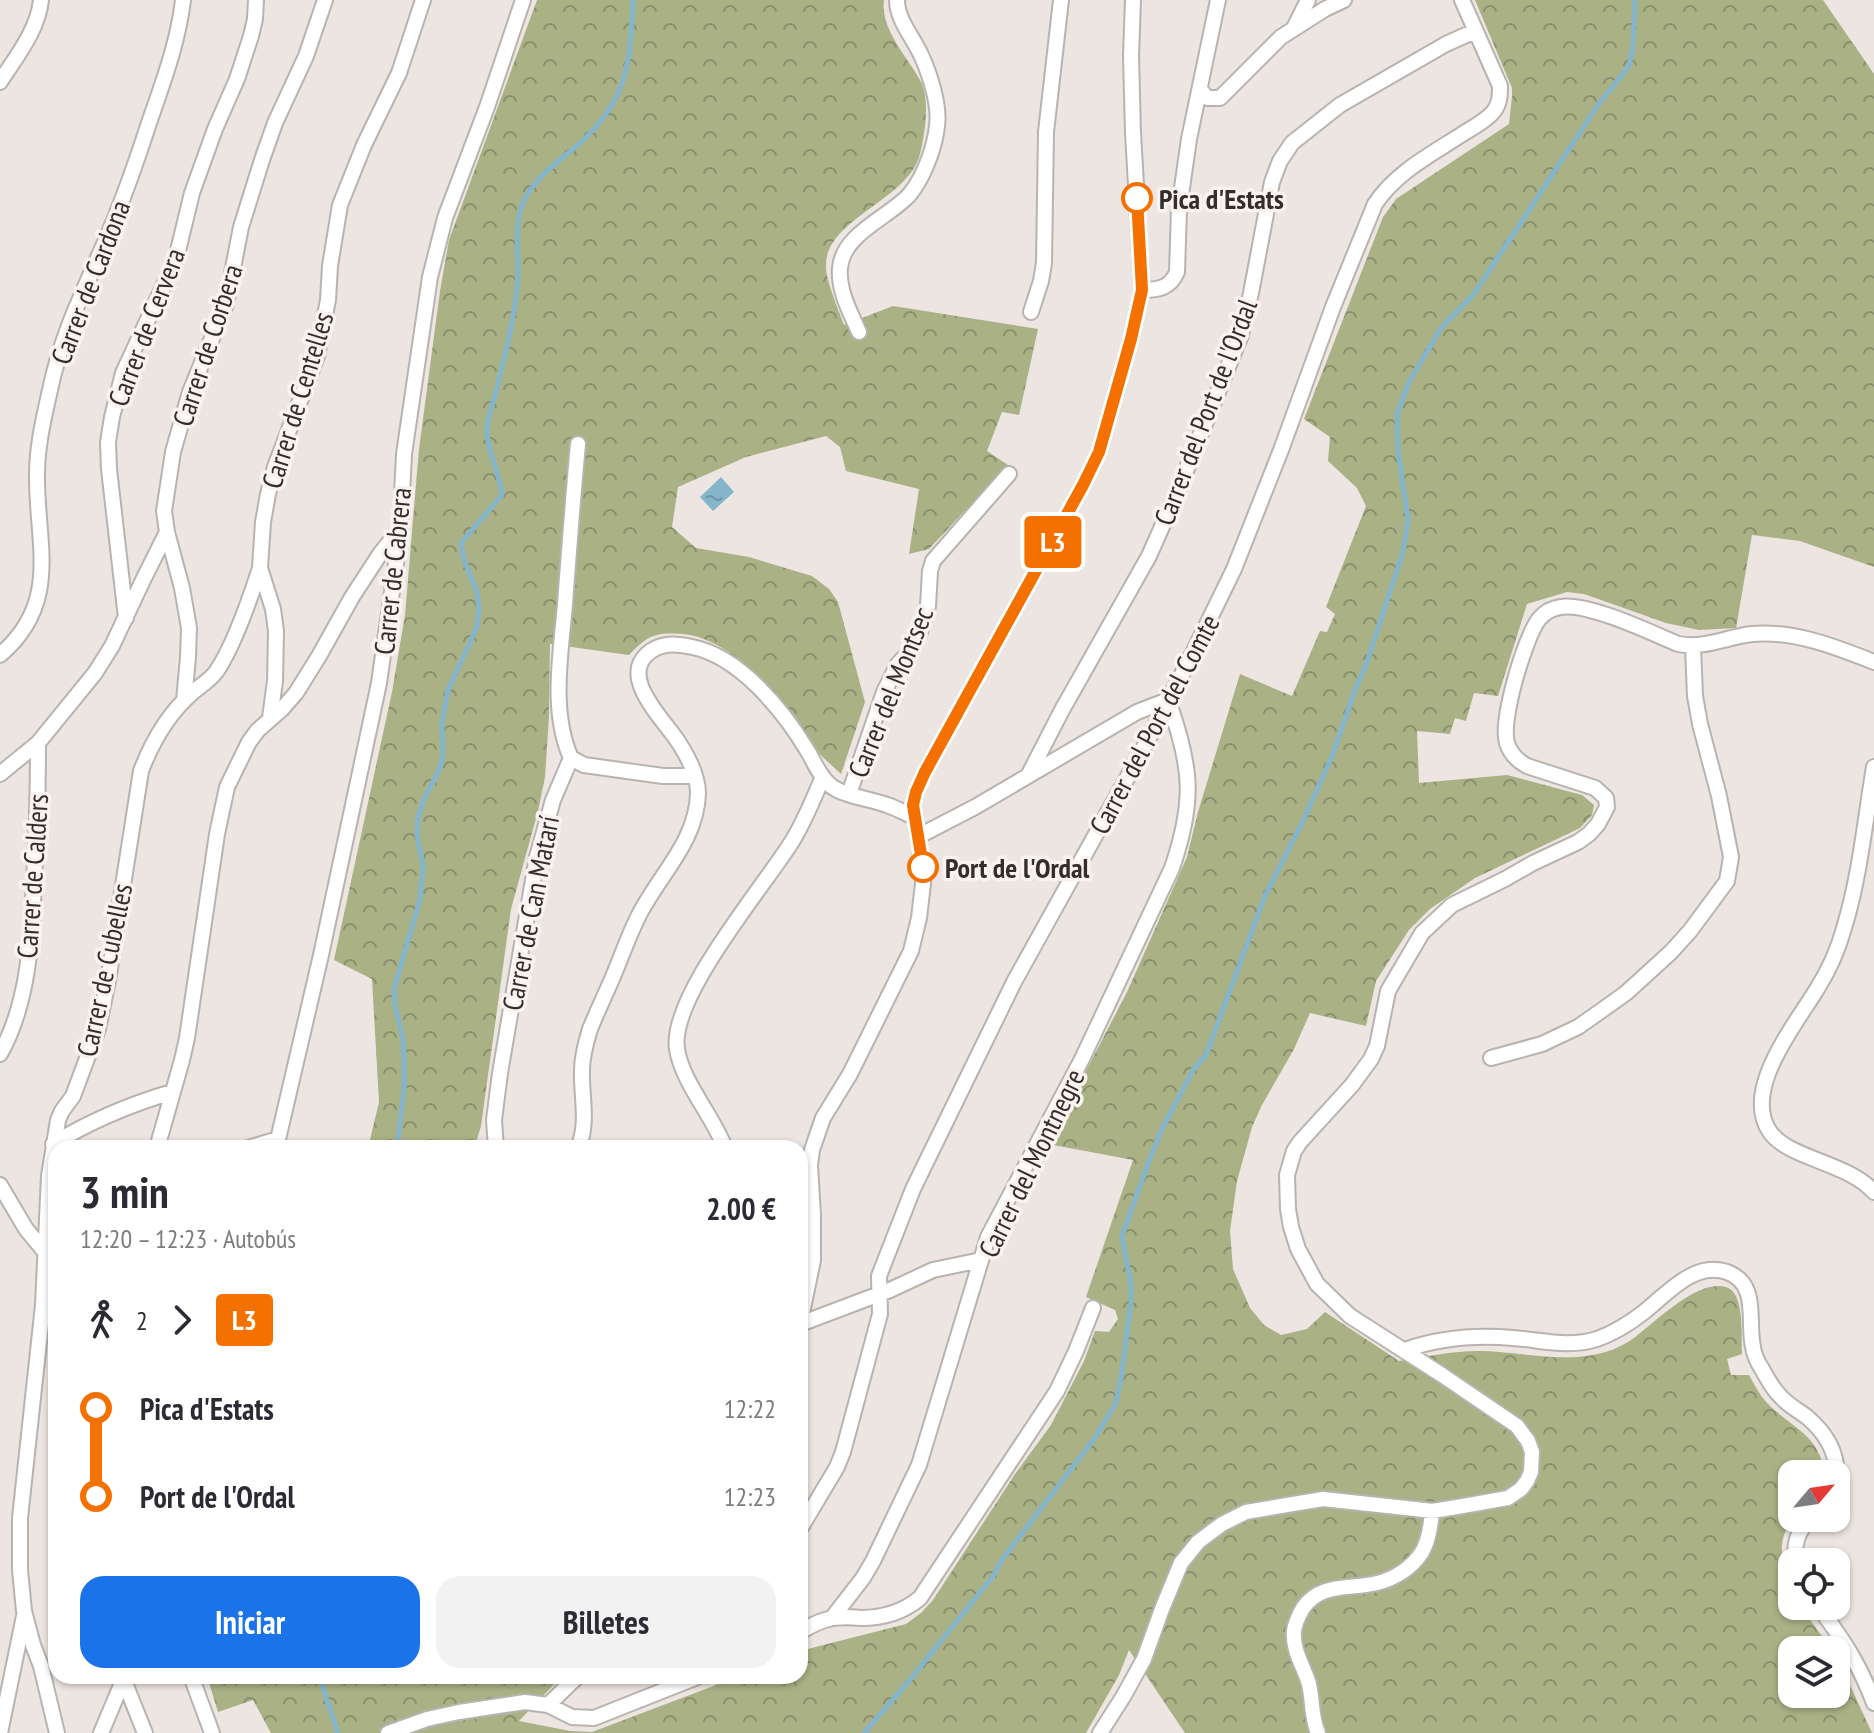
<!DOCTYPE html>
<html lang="es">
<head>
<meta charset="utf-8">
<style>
	body { margin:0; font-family:"PT Sans Narrow",sans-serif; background:#f2f2f3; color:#2b2b33; height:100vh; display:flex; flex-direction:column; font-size:30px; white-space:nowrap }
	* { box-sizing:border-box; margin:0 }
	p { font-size:26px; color:#7c7c81 }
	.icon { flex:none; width:44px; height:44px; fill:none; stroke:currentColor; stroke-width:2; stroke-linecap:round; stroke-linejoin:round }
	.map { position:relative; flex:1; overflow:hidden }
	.drawer { position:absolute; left:48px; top:1140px; width:760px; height:544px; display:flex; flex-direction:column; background:#fff; border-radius:24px; box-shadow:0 2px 6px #0004 }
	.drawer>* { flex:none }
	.badge { padding:0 16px; border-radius:6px; font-size:28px; line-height:52px }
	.needle { width:52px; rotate:61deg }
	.fabs { position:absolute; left:1778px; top:1460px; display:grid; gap:16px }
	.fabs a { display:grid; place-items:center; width:72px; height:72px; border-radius:16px; background:#fff; box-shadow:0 2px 6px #0004; font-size:40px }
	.map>.badge { position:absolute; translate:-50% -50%; box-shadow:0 0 0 4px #fff }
	.legs { display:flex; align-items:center; gap:12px; height:88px; padding:0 32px; font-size:26px }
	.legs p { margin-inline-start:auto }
	.overview { display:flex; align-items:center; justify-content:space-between; height:136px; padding:0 32px }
	h1 { font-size:44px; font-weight:600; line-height:60px }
	.button { display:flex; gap:16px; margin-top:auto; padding:16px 32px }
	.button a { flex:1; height:92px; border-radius:24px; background:#1a73e8; color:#fff; font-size:32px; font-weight:600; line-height:92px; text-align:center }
	.button a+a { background:#f2f2f3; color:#2b2b33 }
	ul { padding:0 32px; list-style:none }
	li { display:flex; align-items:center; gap:28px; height:88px; font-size:30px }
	li i { display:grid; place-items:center; width:12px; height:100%; margin:0 10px; background:currentColor }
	li i::after { content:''; width:20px; height:20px; margin:-10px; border:6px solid; border-radius:50%; background:#fff }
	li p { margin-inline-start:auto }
	li:first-child i { background:linear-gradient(#0000 50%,currentColor 0) }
	li:last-child i { background:linear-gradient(currentColor 50%,#0000 0) }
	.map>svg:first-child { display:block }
</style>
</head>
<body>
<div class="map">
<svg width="1874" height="1733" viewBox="0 0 1874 1733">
	<defs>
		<pattern id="forest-crowns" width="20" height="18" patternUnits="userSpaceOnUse" patternTransform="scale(2)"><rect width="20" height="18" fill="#a9b185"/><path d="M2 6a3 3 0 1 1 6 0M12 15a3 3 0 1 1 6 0" fill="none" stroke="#8a906d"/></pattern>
		<pattern id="water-ripples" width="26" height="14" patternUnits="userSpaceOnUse" patternTransform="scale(2)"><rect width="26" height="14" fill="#84b5cb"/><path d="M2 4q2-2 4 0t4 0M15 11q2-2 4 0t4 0" fill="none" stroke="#6d94a5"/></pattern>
	</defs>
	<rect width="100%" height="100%" fill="#ece5e1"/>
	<!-- forest -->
	<path fill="url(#forest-crowns)" d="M537,0H884C880,30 908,57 921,82C930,100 925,134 920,154C908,201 824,219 826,267C826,281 839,311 844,325L893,306L1038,329L1019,415L1002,412L987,451L1008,465L929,549L909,554L919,489L846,471L840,447L826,436L746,457L678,487L672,527L696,548L749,557L812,576L829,589L838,602L865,702L841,774C834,767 825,760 819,753C810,741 804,728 795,716C769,684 726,638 683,634C655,632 648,635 629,655L550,644L549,717L545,777L538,811L511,909L481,1126L475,1146L474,1148H368L379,1102L372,979L334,960L392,692L405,615L419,449L440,291L449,240Z
		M1475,0H1823L1874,74V567L1800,541L1752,535L1736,628L1699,630L1666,623L1584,594L1567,592L1527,604L1498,696L1474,693L1466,721L1455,718L1450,734L1417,731L1419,783L1507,775L1582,795L1594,805L1592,815L1580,828L1475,878L1430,909L1409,930L1376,981L1366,1026L1310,1013L1294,1049L1262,1105L1252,1127L1237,1181L1230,1231L1233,1269L1250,1308L1264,1325L1281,1335L1307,1329L1325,1312L1399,1361C1425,1357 1452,1351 1478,1351C1527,1351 1582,1370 1628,1342C1651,1327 1696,1278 1726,1287C1745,1292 1741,1336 1742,1354L1727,1359L1731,1375H1749C1753,1382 1757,1390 1762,1397C1785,1426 1821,1432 1824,1474H1792V1518H1794C1791,1523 1786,1529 1784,1535C1776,1560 1792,1582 1792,1606H1800L1832,1650H1792V1694H1836V1655L1872,1733H1185L1129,1650L1119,1675L1086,1733H271L253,1700L218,1712L207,1676H562L519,1721L570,1731L592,1732L740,1676H800V1651L906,1624L921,1613L933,1600L1015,1474L1051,1425L1084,1361L1095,1331L1109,1332L1118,1319L1115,1310L1086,1297L1133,1160L1048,1144L1127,992L1187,857L1198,812L1240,674L1292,696L1320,631L1327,632L1335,614L1326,607L1366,506L1357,488L1328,461L1330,437L1304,419L1383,217L1396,199L1509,124L1512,96V88Z"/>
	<!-- water -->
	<path fill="url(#water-ripples)" d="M721,477L734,492L713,511L700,497Z"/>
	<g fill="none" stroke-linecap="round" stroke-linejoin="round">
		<!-- stream -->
		<path stroke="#84b5cb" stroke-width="5" d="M397,1148L404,1090V1055L403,1040L395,1005L394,989L420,900L423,867L417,834L418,818L423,801L438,772L443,757L442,722L448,690L477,627L479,610L477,592L464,560L461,543L502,495C500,474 487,450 487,431C487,415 495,399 498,383C506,352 514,320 517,288C521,255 510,223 528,193C541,173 563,158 580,143C629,99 630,61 633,0
			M319,1676L338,1733
			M864,1733L908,1682L994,1575L1001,1561L1094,1439L1116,1403L1121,1379L1131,1302V1285L1122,1236L1149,1161L1161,1131L1193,1070L1206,1055L1265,896L1303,821L1333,754L1355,690L1367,662L1403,552L1408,520L1398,450L1397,414L1409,382L1441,328L1474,294L1598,105L1629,66L1633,47L1635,0"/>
		<defs>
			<path id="street" d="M1294,28L1308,0
				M0,82C16,57 38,30 41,0
				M1200,89L1207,98H1220L1281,37L1325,9L1344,0
				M1142,290C1159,290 1170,288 1177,272L1179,209L1189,139L1218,0
				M1031,312L1041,281L1044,263L1046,132L1061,0
				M859,332C850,312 838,290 840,268C843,233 890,217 910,194C919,183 925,170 930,156C933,147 936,136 937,126C940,106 930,74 921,55C913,37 897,20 897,0
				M126,618L109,469L108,442L112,417L123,373L176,259L192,193L215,129L237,79L251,36L255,19L256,0
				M0,655C62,602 36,543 37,474C37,446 44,417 50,390C61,336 83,292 105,242C122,203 136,163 149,123C163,82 178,43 183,0
				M184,701L188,657L189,628L182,588L167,532L164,511L173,452L190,392L226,304L241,227L262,160L275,123L306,56L325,0
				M270,718L275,681L276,631L273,609L260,568L263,522L268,494L275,467L317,356L328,300L330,266L340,205L364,145L399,73L423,0
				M571,758L584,765L663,776H695
				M1874,767C1865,820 1860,876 1844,928C1838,950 1829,970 1817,989C1796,1024 1741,1090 1770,1132C1789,1159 1847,1162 1874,1192
				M0,774L38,743L95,673L112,646L144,578L167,532
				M1029,774L1062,710L1149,556L1179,488L1241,335L1251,293L1272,182L1280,161L1292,143L1340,105L1446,44L1475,31
				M849,794L884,692L898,664L909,652L920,632L928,606L930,571L933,561L1009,474
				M0,1054C29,1003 32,936 34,879C37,833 38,788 38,743
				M1491,1058L1542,1044L1578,1027L1598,1013L1626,993L1671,952L1690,931L1727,881L1731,857L1719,796L1700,724L1695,696L1693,647
				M53,1144C92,1120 128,1105 172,1092
				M157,1148L182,1060L187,1038L217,834L227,787L249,742L258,730L282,709L296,693L319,656L352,597L380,554L401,528
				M248,1148L278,1139
				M276,1148L321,955L379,683L400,535L404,454L430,277L445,218L487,107L523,0
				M496,1148L494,1120L500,1073L537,857L553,800L571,758C550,711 561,653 565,604C569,551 573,497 578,444
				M578,1148C589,1123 581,1096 582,1070C582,1056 586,1042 590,1029C597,1012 605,995 612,979C621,958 628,937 638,917C658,876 697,842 698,793C698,776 688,757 679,743C664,719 616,676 651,651C664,642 678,644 692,647C739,656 783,710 807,750C814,761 819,776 830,785C842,796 871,799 887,805C896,808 905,813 914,817
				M725,1148C713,1116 682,1082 677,1049C669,998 762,889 791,843C804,823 813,799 823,777
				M0,1185L26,1229L45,1252
				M800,1323L813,1260V1215L810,1165L812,1150L823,1118L850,1074L911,951L919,918L924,875L913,805L916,792L925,772L1083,485L1099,452L1131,339L1142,290L1133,133L1131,56L1133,0
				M800,1324L890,1290L933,1270L981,1260
				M1405,1350C1439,1338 1477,1335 1513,1338C1542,1340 1568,1348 1597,1339C1614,1333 1630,1323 1644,1312C1667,1294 1694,1261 1727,1272C1760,1284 1747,1322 1753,1347C1754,1355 1758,1363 1762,1369C1768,1380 1774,1391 1783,1399C1790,1406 1799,1411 1807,1417C1827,1434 1839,1455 1836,1480
				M800,1529L837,1467L843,1452L880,1314L879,1276L913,1189L1014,982L1141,753L1192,655L1234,569L1281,450L1333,307L1375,204C1396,172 1432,154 1464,133C1474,127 1487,120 1494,111C1500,103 1500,95 1500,86L1462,0
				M1796,1562C1793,1543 1798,1532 1810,1518
				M1818,1606C1843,1640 1859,1663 1874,1703
				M832,1618L863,1578L873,1561L919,1465L988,1237L1082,1059L1172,868C1195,801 1192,767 1168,700L1137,712L975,807L919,836
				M800,1632C809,1627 818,1621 829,1619C839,1616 850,1617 861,1618C883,1618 902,1613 920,1598L1057,1391L1076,1351L1093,1308
				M191,1676L212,1733
				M123,1678L145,1733
				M548,1705L578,1676
				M0,1733L24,1616
				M57,1733L41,1666L33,1645L24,1611L20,1570V1518L43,1305L49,1176L58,1120L62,1111L73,1096L98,1029L108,981L141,771C152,742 168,714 192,693C200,686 209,681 216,672C234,646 250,599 260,568
				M101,1733L125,1676
				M388,1733L427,1719L459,1712L525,1702L548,1705L572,1717L594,1718L700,1676
				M1100,1733L1123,1697L1144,1659L1162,1609L1181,1563L1198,1542L1222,1524L1246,1512L1323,1499L1415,1509L1432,1511L1457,1507L1508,1498L1521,1489L1527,1481L1531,1472L1532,1452L1528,1441L1517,1426L1442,1375L1350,1316L1317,1284L1298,1249L1291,1227L1288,1209L1287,1175L1294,1151L1300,1142L1352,1085L1371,1059L1377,1046L1388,991L1422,933L1452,905L1505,879L1533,863L1578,842L1589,834L1598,824L1607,807L1606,798L1595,788L1527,766C1518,761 1510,753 1507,743C1500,721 1525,637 1539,619C1545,612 1553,608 1561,607C1587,602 1652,633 1678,644C1705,649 1726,637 1752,634C1793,630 1836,647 1874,662
				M1318,1733C1311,1717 1313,1701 1309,1684C1304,1667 1292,1650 1294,1631C1295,1623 1299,1615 1303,1608C1321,1582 1350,1590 1377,1583C1394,1579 1412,1568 1422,1552C1429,1540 1431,1525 1432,1511"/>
		</defs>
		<!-- street casing -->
		<use href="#street" stroke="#b9b3af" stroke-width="18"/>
		<!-- street -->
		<use href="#street" stroke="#fff" stroke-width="14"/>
	</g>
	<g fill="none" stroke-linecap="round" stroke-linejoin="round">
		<defs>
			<path id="line-1" d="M923,867L913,805L916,792L925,772L1083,485L1099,452L1131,339L1142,290L1137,198"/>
		</defs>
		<!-- line-1 casing -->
		<use href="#line-1" stroke="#fff" stroke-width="18"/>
		<!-- line-1 -->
		<use href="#line-1" stroke="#f47100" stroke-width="12"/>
	</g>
	<!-- markers -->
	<g fill="#fff" stroke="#f47100" stroke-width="4">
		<circle cx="1137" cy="198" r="14"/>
		<circle cx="923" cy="867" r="14"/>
	</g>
	<g text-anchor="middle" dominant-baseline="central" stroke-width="7" stroke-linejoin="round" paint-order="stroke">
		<!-- stop labels -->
		<g font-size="28" font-weight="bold" fill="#312e2d" stroke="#f9f2ef" text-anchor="start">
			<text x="1159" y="198">Pica d'Estats</text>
			<text x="945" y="867">Port de l'Ordal</text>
		</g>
		<!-- street labels -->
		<g font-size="28" fill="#312e2d" stroke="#f9f2ef">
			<text transform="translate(90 282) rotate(-69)">Carrer de Cardona</text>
			<text transform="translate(146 327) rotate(-69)">Carrer de Cervera</text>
			<text transform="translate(207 345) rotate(-72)">Carrer de Corbera</text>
			<text transform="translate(297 400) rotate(-73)">Carrer de Centelles</text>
			<text transform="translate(1205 412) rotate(-69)">Carrer del Port de l'Ordal</text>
			<text transform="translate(392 571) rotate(-84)">Carrer de Cabrera</text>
			<text transform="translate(890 692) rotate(-68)">Carrer del Montsec</text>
			<text transform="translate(1154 724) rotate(-62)">Carrer del Port del Comte</text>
			<text transform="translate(32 876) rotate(-86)">Carrer de Calders</text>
			<text transform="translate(530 913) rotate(-79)">Carrer de Can Matarí</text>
			<text transform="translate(104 970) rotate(-78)">Carrer de Cubelles</text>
			<text transform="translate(1031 1163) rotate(-64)">Carrer del Montnegre</text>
		</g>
	</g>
</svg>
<div class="fabs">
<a><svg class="needle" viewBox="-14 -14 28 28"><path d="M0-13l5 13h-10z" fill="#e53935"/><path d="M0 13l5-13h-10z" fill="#7c7c81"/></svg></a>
<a><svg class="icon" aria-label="locate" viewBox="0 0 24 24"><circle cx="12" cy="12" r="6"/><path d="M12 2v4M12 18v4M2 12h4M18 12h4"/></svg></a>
<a><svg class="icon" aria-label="layers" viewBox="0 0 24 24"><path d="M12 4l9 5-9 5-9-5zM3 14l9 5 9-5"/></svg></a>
</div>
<b class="badge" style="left:1053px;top:542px;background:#f47100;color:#fff">L3</b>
<section class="drawer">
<div class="overview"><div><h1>3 min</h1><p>12:20 – 12:23 · Autobús</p></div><b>2.00 €</b></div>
<div class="legs"><svg class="icon" aria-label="walk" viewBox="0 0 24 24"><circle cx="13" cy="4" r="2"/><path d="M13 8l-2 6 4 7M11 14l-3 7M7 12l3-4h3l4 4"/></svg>2<svg class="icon" aria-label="forward" viewBox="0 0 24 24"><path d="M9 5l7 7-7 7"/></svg><b class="badge" style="background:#f47100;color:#fff">L3</b></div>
<ul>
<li><i style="color:#f47100"></i><b>Pica d'Estats</b><p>12:22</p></li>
<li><i style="color:#f47100"></i><b>Port de l'Ordal</b><p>12:23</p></li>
</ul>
<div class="button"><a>Iniciar</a><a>Billetes</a></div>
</section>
</div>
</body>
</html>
